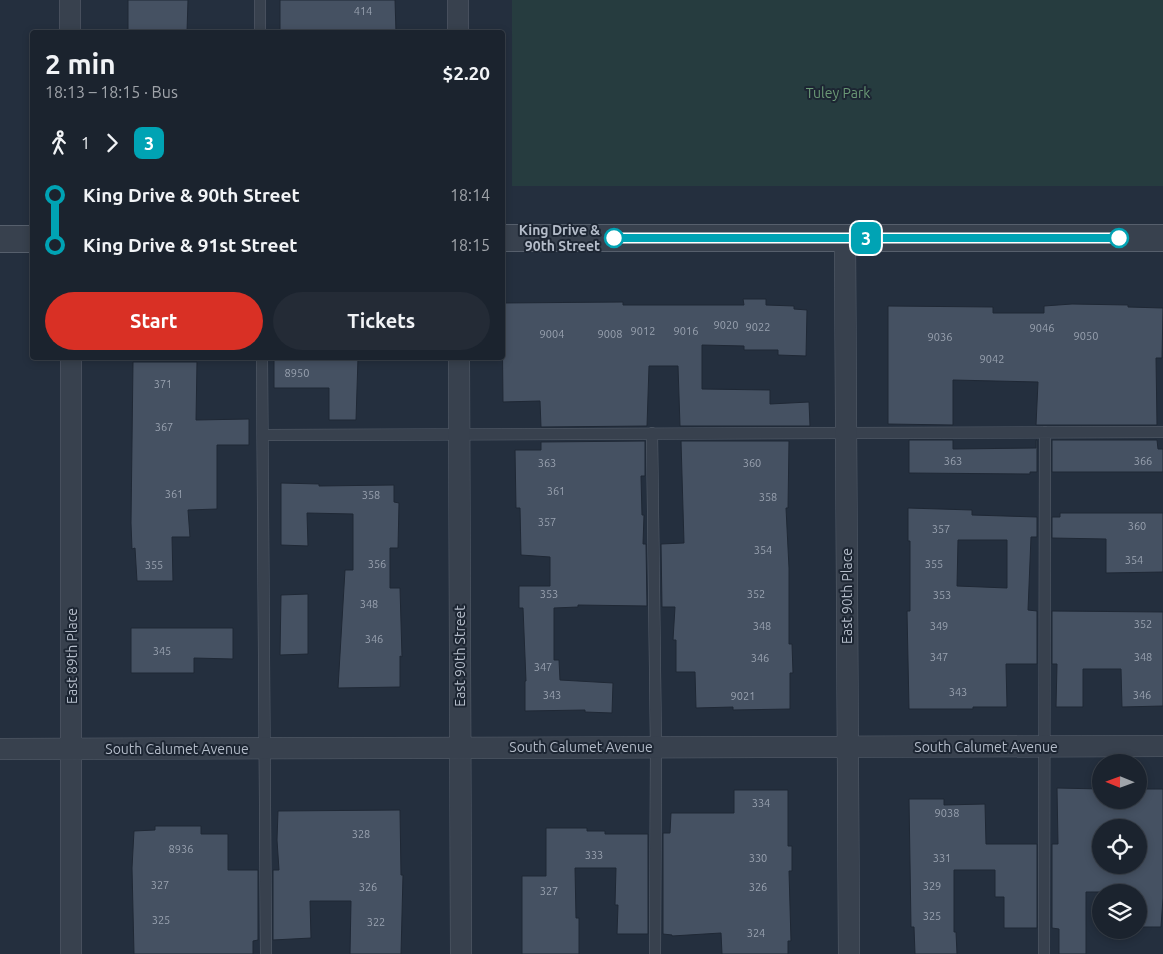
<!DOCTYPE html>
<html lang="en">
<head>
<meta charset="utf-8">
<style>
	body { margin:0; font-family:Ubuntu,sans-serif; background:#242b36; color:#f1f3f6; height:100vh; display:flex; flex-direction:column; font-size:19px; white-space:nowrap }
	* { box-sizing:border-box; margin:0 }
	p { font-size:16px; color:#a0a4aa }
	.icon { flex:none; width:28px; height:28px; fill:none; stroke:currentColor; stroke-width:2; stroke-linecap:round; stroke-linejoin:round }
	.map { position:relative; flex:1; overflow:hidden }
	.details { position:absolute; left:30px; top:30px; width:475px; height:330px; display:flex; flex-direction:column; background:#1b232e; border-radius:5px; box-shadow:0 2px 8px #0003,0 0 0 1px #39404a }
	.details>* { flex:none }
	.badge { padding:0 10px; border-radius:8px; font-size:18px; line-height:32px }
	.needle { width:32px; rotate:271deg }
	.controls { position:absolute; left:1092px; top:754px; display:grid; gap:10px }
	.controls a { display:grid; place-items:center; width:55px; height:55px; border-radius:50%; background:#1b232e; box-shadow:0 2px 8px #0003,0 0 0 1px #39404a; font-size:25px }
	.map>.badge { position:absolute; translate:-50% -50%; box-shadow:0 0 0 2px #fff }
	.legs { display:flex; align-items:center; gap:8px; height:55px; padding:0 15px; font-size:16px }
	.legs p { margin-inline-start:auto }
	.overview { display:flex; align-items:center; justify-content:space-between; height:85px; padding:0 15px }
	h1 { font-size:28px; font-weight:700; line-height:38px }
	.primary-button { display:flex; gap:10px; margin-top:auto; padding:10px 15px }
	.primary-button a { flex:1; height:58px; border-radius:30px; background:#d93025; color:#fff; font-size:20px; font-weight:700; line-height:58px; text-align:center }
	.primary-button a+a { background:#242b36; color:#f1f3f6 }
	ul { padding:0 15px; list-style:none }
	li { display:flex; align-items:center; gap:18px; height:50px; font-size:19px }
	li i { display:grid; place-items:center; width:8px; height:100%; margin:0 6px; background:currentColor }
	li i::after { content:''; width:12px; height:12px; margin:-6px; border:4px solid; border-radius:50%; background:#1b232e }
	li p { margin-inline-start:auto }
	li:first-child i { background:linear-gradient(#0000 50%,currentColor 0) }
	li:last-child i { background:linear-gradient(currentColor 50%,#0000 0) }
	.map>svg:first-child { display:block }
</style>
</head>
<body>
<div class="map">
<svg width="1163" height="954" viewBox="0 0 1163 954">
	<rect width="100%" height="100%" fill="#242f3e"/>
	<!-- green -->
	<path fill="#263c3f" d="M512,0H1163V186H512Z"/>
	<!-- building -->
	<path fill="#455162" stroke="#1f2835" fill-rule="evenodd" d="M128,0H188L187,32H128Z
		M280,0H395L396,32H280Z
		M743,299H766V305L794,306V309L807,310L806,356L778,355V350H744V346L702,345V389L770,390V404L809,402L810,426H680L678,366H649L647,426L541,427L540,401L503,402L502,303L623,302V305H744Z
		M1072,304L1128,305V307L1163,308L1162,358H1156L1157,425H1036L1038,382L953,380V425L888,424V306L993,307V313H1044V306Z
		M274,358H358L356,420H329V388H274Z
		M133,362H197L196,420L249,419V445H217V509L188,510L190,537H172L173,581H137L135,548L132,549L131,523Z
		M909,440H953V449L1036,448V440H1037V472H1030V474L909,473Z
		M1052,440H1157L1158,449H1163V472H1052Z
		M645,441V476H641L642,515H644L643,544H646L647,606L578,605V607L554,608V660H559L560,680L613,683L612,713L585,712V710L525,711V681H526L523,608H519V586H550V557L521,555L520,508H516L515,450H541V442Z
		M681,441H789L788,508H786L789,568V644H792L793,673H790V709L733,710V707L696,708L695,672H676V640H673L675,607H662L661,544L684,543Z
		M281,483L319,484V486L394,485V502L399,503L398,548H390V588H400L402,657L400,656V687L338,688L345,570H353V514L307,513L308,546L281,545Z
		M908,508L972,510V515L1037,517V537H1031L1028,610L1037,611V664H1006L1007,707H973V709H909L907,611H910V541H908ZM958,540H1007V588L957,586Z
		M1060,513H1163V572L1106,573V539L1052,538V517H1060Z
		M308,594V654L280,655L281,595Z
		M1052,611L1163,612V706L1122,707L1121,669H1083V707H1056L1057,664H1052Z
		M131,628H233V659L194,658V673H131Z
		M1057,788L1101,789V800H1139V789H1163V898L1161,927H1139V892H1086V954H1059V929L1052,928V844H1058ZM1101,828H1139V865H1101Z
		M734,790H788V846H792V871H789L791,941H788V954H722L721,933L672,936V935L663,934V833H670L671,813H734Z
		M909,799H944V805L985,804L986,844H1037V928H1004V897H995V870H954V932H956L957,954H915L914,927H911Z
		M400,810L401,875H403L401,954H350L351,901H310L311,938L273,940V870H279L277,840L278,811Z
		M155,826H201V834H228V870H258V940L253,941V954H134L132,868L134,831L155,830Z
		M546,828H587V831H605V834H648V934H617L618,905H615L616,868H575L576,918H579V954H522V876H546Z"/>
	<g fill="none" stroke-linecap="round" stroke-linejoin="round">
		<defs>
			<path id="service" d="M260,0V32
				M262,358L266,954
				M652,433L656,748L655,954
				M263,435L1163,432
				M1044,954L1045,432"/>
			<path id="minor" d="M70,0V32
				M458,0V32
				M845,238L849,954
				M71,358V954
				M459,358L461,954
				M0,749L1163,746"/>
			<path id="tertiary" d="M502,238H1163
				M0,239H32"/>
		</defs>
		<!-- service casing -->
		<use href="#service" stroke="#565f6c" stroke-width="12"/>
		<!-- minor casing -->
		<use href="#minor" stroke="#565f6c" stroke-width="22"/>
		<!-- tertiary casing -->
		<use href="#tertiary" stroke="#565f6c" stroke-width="28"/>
		<!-- service -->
		<use href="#service" stroke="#38414e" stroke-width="11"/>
		<!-- minor -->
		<use href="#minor" stroke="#38414e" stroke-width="21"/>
		<!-- tertiary -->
		<use href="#tertiary" stroke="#38414e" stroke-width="26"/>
	</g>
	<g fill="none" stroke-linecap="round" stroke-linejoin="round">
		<defs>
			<path id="line-1" d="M614,238H1119"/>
		</defs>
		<!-- line-1 casing -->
		<use href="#line-1" stroke="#fff" stroke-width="11"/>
		<!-- line-1 -->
		<use href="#line-1" stroke="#00a3b4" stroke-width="8"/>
	</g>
	<!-- markers -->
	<g fill="#fff" stroke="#00a3b4" stroke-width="2.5">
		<circle cx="614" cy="238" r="9"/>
		<circle cx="1119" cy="238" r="9"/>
	</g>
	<g text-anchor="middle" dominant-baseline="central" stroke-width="4" stroke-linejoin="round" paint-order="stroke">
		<!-- number labels -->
		<g font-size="11" fill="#98a1af">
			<text x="363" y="11">414</text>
			<text x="726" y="325">9020</text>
			<text x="758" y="327">9022</text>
			<text x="1042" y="328">9046</text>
			<text x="643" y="331">9012</text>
			<text x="686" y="331">9016</text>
			<text x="552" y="334">9004</text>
			<text x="610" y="334">9008</text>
			<text x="1086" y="336">9050</text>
			<text x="940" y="337">9036</text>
			<text x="992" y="359">9042</text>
			<text x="297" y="373">8950</text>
			<text x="163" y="384">371</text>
			<text x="164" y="427">367</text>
			<text x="953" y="461">363</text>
			<text x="1143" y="461">366</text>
			<text x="547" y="463">363</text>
			<text x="752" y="463">360</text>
			<text x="556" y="491">361</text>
			<text x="174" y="494">361</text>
			<text x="371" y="495">358</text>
			<text x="768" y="497">358</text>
			<text x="547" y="522">357</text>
			<text x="1137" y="526">360</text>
			<text x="941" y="529">357</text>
			<text x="763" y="550">354</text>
			<text x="1134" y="560">354</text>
			<text x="377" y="564">356</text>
			<text x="934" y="564">355</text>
			<text x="154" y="565">355</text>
			<text x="549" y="594">353</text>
			<text x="756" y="594">352</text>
			<text x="942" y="595">353</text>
			<text x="369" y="604">348</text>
			<text x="1143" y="624">352</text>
			<text x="762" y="626">348</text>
			<text x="939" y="626">349</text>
			<text x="374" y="639">346</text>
			<text x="162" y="651">345</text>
			<text x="939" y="657">347</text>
			<text x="1143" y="657">348</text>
			<text x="760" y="658">346</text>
			<text x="543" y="667">347</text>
			<text x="958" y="692">343</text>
			<text x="552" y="695">343</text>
			<text x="1142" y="695">346</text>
			<text x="743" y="696">9021</text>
			<text x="761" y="803">334</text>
			<text x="947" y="813">9038</text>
			<text x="361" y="834">328</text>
			<text x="181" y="849">8936</text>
			<text x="594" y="855">333</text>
			<text x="758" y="858">330</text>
			<text x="942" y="858">331</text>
			<text x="160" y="885">327</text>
			<text x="932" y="886">329</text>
			<text x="368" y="887">326</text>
			<text x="758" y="887">326</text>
			<text x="549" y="891">327</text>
			<text x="932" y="916">325</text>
			<text x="161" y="920">325</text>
			<text x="376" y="922">322</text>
			<text x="756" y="933">324</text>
		</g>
		<!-- park labels -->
		<g font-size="14" fill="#6b9a76" stroke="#1d2633">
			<text x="838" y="93">Tuley Park</text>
		</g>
		<!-- stop labels -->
		<g font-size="14" font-weight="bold" fill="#b4bcc9" stroke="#1d2633" text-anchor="end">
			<text x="600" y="230">King Drive &amp;<tspan x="600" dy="16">90th Street</tspan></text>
		</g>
		<!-- street labels -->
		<g font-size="14" fill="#b4bcc9" stroke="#1d2633">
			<text transform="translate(847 596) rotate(-90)">East 90th Place</text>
			<text transform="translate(72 656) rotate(-90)">East 89th Place</text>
			<text transform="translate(460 656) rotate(-90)">East 90th Street</text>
			<text x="581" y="747">South Calumet Avenue</text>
			<text x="986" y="747">South Calumet Avenue</text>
			<text x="177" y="749">South Calumet Avenue</text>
		</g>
	</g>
</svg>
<div class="controls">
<a><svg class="needle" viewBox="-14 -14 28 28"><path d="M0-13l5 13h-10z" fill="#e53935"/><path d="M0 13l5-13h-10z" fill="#a0a4aa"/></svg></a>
<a><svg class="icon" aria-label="locate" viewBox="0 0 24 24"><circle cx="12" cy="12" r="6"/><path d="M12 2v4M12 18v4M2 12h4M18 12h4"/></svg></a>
<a><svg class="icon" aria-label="layers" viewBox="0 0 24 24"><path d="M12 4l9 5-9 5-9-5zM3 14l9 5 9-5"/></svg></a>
</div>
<b class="badge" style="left:866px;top:238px;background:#00a3b4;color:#fff">3</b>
<section class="details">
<div class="overview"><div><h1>2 min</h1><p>18:13 – 18:15 · Bus</p></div><b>$2.20</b></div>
<div class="legs"><svg class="icon" aria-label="walk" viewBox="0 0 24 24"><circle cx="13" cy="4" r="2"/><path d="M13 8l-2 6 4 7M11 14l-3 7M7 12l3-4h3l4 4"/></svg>1<svg class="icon" aria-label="forward" viewBox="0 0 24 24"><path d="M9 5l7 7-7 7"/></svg><b class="badge" style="background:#00a3b4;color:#fff">3</b></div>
<ul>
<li><i style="color:#00a3b4"></i><b>King Drive &amp; 90th Street</b><p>18:14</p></li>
<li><i style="color:#00a3b4"></i><b>King Drive &amp; 91st Street</b><p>18:15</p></li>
</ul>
<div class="primary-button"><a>Start</a><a>Tickets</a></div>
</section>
</div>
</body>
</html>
